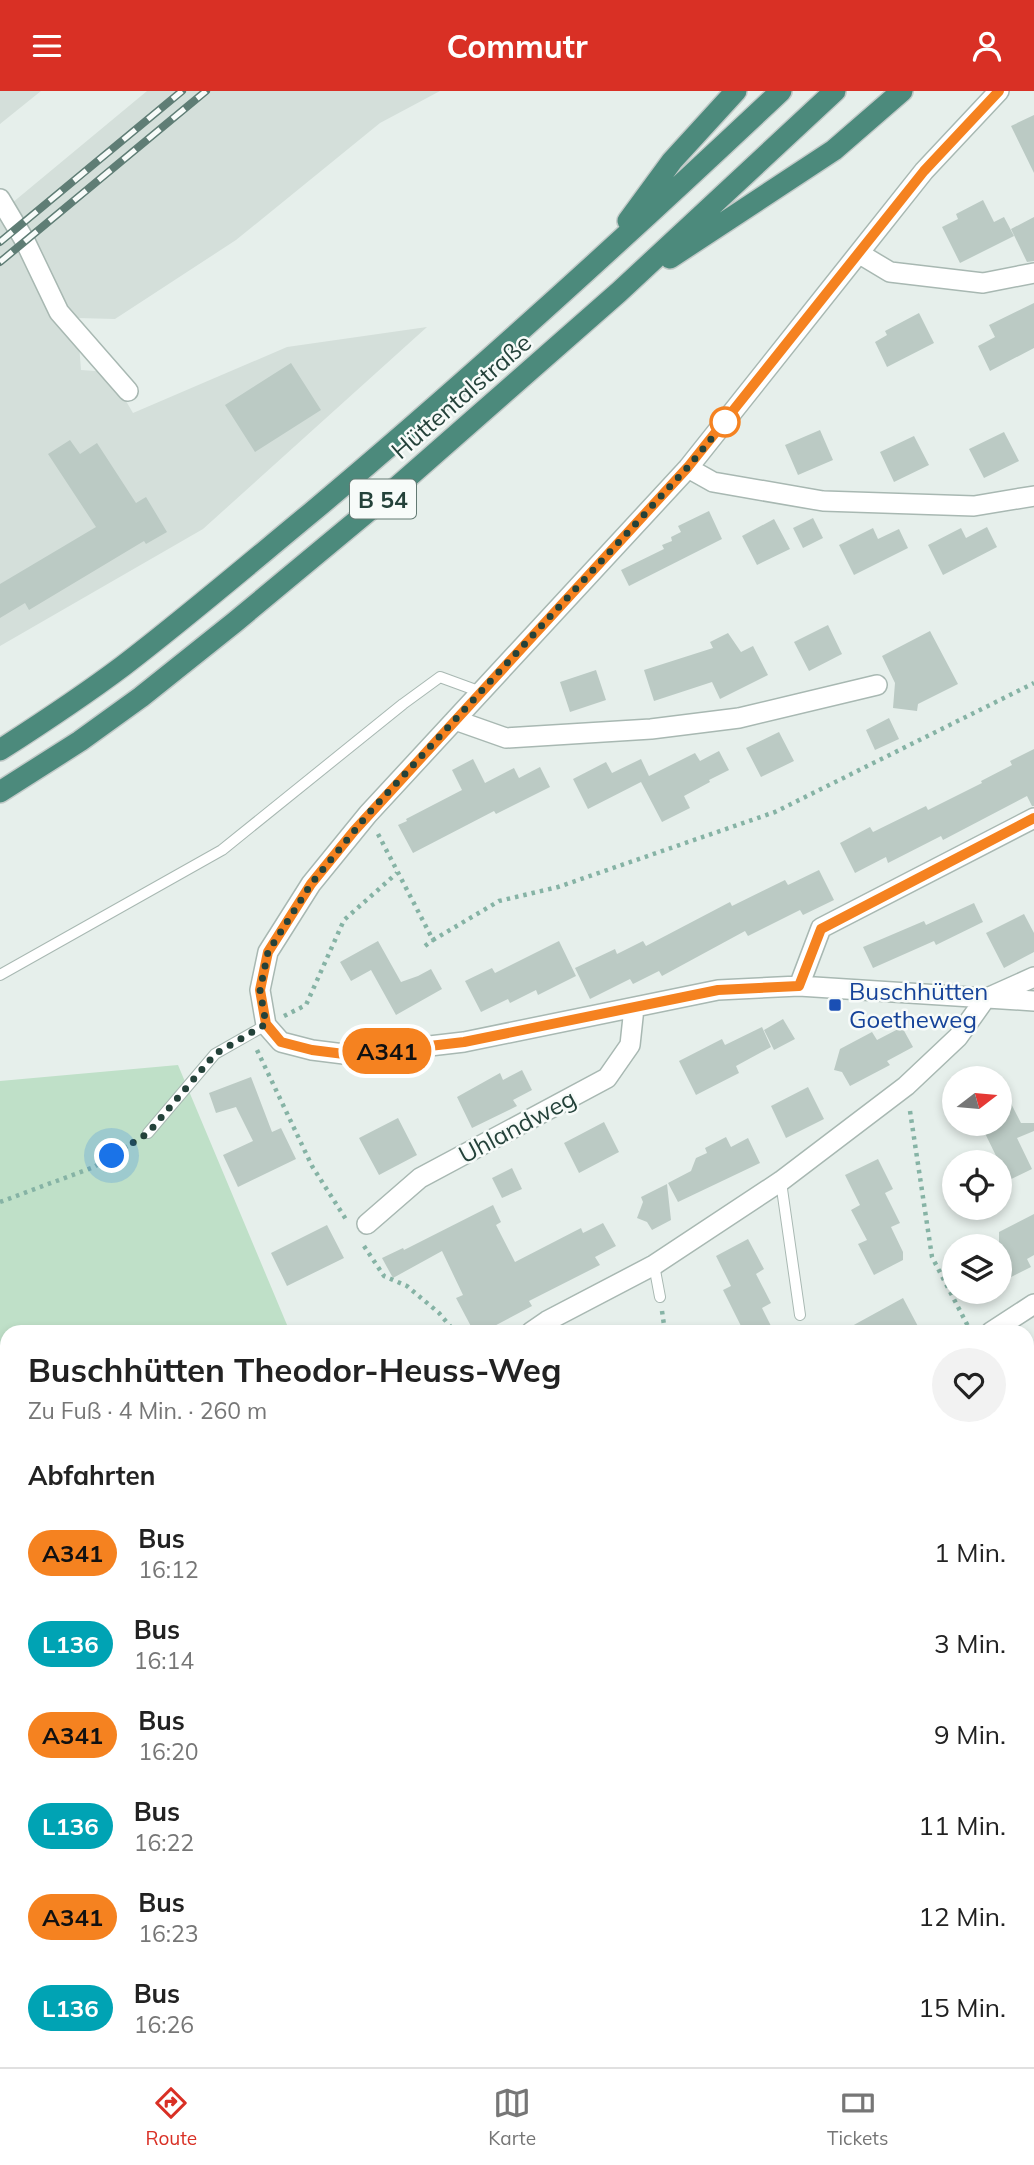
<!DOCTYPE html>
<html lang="de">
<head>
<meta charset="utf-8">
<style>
	body { margin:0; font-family:Mulish,sans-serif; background:#f2f2f2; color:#222; height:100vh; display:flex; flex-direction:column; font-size:26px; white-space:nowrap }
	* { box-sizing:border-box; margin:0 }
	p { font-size:23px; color:#767676 }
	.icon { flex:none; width:38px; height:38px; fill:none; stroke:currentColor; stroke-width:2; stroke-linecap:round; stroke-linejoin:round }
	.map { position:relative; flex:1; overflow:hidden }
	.details { position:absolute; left:0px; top:1234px; width:1034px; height:744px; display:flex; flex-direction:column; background:#fff; border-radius:21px 21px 0 0; box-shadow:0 4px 10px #0003 }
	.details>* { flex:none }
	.badge { padding:0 14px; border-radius:23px; font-size:24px; line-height:46px }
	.needle { width:46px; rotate:74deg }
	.tools { position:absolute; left:942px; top:975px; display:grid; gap:14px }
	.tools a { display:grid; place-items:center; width:70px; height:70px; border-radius:50%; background:#fff; box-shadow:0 4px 10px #0003; font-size:35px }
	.you { position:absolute; width:35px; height:35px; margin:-18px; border:5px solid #fff; border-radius:50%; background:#1a73e8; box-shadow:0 0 0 10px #1a73e833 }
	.map>.badge { position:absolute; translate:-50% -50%; box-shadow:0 0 0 4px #fff }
	h2 { padding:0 28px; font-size:26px; line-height:63px }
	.round { display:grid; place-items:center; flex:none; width:74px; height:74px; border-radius:37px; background:#f2f2f2 }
	.headline { display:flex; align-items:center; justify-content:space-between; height:119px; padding:0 28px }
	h1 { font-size:33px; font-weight:700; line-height:52px }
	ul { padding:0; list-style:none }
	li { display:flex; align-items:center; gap:21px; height:91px; padding:0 28px }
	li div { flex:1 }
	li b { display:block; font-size:26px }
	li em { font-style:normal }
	li .badge { min-width:77px; font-weight:700; text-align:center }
	header { display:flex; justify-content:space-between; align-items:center; height:91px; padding:0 28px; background:#d93025; color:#fff; font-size:32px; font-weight:700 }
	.tabs { display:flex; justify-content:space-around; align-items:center; height:98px; border-top:2px solid #e0e0e0; background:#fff; font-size:19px; color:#767676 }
	.tabs a { display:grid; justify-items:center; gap:4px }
	.tabs .active { color:#d93025 }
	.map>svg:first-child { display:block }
</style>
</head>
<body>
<header><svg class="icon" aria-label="menu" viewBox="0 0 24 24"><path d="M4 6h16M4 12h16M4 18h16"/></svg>Commutr<svg class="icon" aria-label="person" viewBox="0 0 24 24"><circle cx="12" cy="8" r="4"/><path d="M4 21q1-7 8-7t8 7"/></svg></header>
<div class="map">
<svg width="1034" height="1976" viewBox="0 0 1034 1976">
	<rect width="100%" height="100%" fill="#e6efeb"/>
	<!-- built -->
	<path fill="#d4dfda" d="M0,0H41L0,33Z
		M147,0H440L380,32L236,149L115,228L77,227L81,279L109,281L133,322L287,256L427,236L203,438L0,555V122Z"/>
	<!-- green -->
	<path fill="#bfe0c8" d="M178,974L290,1241H7V1970H1027V1303L1034,1301V1976H0V990Z"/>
	<!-- building -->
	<path fill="#bbcac4" d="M1034,24V82L1011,35Z
		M983,109L994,131L1004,126L1014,145L960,172L942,136L958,128L956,123Z
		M1034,126V170L1027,171L1011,138Z
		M1034,212V257L990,280L978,255L995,246L989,234Z
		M919,222L934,252L887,276L875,251L887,244L885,240Z
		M291,272L321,319L255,361L225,314Z
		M820,339L833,369L798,384L785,354Z
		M1004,341L1019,370L984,387L969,358Z
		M914,345L929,374L894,391L880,361Z
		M70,349L80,363L97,352L136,412L146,406L167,441L146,453L144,450L29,519L25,512L0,527V493L96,436L48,363Z
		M709,420L722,448L629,495L621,479L664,458L662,454L672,450L671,446L681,441L678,435Z
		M813,427L823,447L803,457L793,437Z
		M774,428L790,458L757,474L742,445Z
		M987,436L997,456L943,484L928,454L961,437L966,447Z
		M873,437L878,448L899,438L908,457L854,484L839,454Z
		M828,534L842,563L809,580L794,551Z
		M930,540L958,593L918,613L917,620L893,617L895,592L882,565Z
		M728,542L741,561L753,555L768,584L720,608L712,591L654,610L644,579L713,557L710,551Z
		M596,579L606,609L570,621L560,591Z
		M889,627L899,648L875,659L866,639Z
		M779,641L794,670L761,686L746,657Z
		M1034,658V715H1032L1027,705L943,749L941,745L888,772L886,766L855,782L840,752L870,736L873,741L926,715L928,719L982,692L981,690L1012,674L1010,670Z
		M719,660L729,679L709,689L710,691L684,705L690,717L662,731L641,691L588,718L573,688L606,671L612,682L641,668L649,685L695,662L700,670Z
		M473,668L485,692L514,677L519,687L540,676L550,696L496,723L494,720L413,762L398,734L407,730L406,728L462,699L452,679Z
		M819,779L834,809L803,824L800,819L748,845L745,840L662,885L659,880L633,893L630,888L590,908L575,877L615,858L617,863L643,850L646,855L730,811L732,815L785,789L788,794Z
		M974,812L983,831L936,854L934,850L873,877L863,856L924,830L932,846L926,834Z
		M1024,823L1034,842V861L1004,877L986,842Z
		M378,850L401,891L418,885L431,878L442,898L396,924L371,879L351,890L340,871Z
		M559,850L576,885L538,904L536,899L510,912L508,908L481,921L465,890L492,877L495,882Z
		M783,928L795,948L774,959L764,939Z
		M762,936L771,956L736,975L739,982L696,1004L679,970L722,948L725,954Z
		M902,936L913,956L887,970L890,974L850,995L842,981L834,979L840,958L872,941L877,949Z
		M522,979L532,999L513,1009L517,1015L472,1037L457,1006L500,982L503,989Z
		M251,986L272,1041L281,1037L296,1068L238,1096L223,1064L253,1050L236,1016L216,1022L209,1002Z
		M999,989L1021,1032H1034V1040L1017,1047L1032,1078L999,1094V1071L980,1032H999Z
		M808,996L824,1028L786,1047L771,1015Z
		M398,1027L417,1064L379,1084L359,1047Z
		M604,1031L619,1061L579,1082L564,1052Z
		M726,1046L731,1056L748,1047L760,1072L678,1111L668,1092L691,1080L696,1067L707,1062L705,1057Z
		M878,1068L893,1098L885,1102L900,1132L891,1136L903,1161V1169L874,1184L858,1153L867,1149L851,1119L860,1114L845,1084Z
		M512,1077L522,1098L502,1107L492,1087Z
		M667,1093L671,1129L652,1139L647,1131L637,1127L643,1111L641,1106Z
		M493,1114L501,1131L496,1134L515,1171L581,1137L583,1142L603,1132L616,1155L595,1166L600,1174L529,1210L532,1215L483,1241H474L456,1207L463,1204L442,1160L393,1187L382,1167L403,1157L404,1159Z
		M1034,1123V1164L1027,1168L1031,1176L1009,1187L1006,1182L999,1185V1141Z
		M327,1134L344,1167L287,1195L271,1162Z
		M748,1148L764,1178L756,1183L771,1212L762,1217L774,1241H744L723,1199L731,1195L716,1165Z
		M903,1207L921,1241H841Z"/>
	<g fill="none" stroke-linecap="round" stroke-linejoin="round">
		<defs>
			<path id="service" d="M0,884L222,759L403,613L440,586L481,601
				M148,1042L215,963L266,934
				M781,1091L800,1224
				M654,1174L660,1206
				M1027,1280L1034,1281"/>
			<path id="minor" d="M999,0L924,80L688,377L368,723L311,793L268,861L260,899L266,934L281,951L312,959L352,964L464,951L718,899L799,895L1034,910
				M0,108L25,150L59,221L128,300
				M860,163L890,181L983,192L1034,182
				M688,377L713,391L823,410L974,415L1034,405
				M455,629L506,647L651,638L739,627L877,594
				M799,895L821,837L1034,727
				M367,1133L420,1087L607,987L630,954L634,917
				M531,1241L547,1230L654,1174L781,1090L906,995L958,946L985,908L1034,886
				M991,1241L1034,1213"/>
			<path id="trunk" d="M628,130L672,70L736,0
				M670,167L834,59L902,0
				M0,659C42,632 83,605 123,575C187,526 249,473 312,421C473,286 628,144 781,0
				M0,701L80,650L141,606L235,531L389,403L619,201L835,0"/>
		</defs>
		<!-- service casing -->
		<use href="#service" stroke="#a8b8b2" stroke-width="12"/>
		<!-- minor casing -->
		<use href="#minor" stroke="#a8b8b2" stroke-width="22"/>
		<!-- trunk casing -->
		<use href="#trunk" stroke="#c2cac8" stroke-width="24"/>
		<!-- path -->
		<path stroke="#86b3a5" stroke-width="4.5" stroke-dasharray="3.5 5" stroke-linecap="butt" d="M378,743L433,849L499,810L558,796L775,721L1034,592
			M425,855L433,849
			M284,925L306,914L344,829L397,782
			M257,959L312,1075L347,1130
			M910,1020L932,1166L970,1239
			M0,1111L94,1076L136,1050
			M364,1155L384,1185L407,1195L439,1222L455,1241
			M662,1220L665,1241
			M1030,1295L1029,1304L1032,1320L1034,1321
			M0,1613L7,1611
			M1027,1620L1034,1603
			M901,1976L904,1970"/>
		<!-- service -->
		<use href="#service" stroke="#fff" stroke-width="10"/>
		<!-- minor -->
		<use href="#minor" stroke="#fff" stroke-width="19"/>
		<!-- trunk -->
		<use href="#trunk" stroke="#4c8a7c" stroke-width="21"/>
		<defs>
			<path id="rail" d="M0,151L182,0
				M0,171L206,0"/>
		</defs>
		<!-- rail casing -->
		<use href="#rail" stroke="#5f7d75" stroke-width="8"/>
		<!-- rail -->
		<use href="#rail" stroke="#f7fbf9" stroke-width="5" stroke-dasharray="16" stroke-linecap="butt"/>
	</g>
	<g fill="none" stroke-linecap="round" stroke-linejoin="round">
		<defs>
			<path id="line" d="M999,0L924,80L688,376L354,740L311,793L268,861L260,899L266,933L281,951L312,959L352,964L464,951L718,899L799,895L821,838L1034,727"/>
		</defs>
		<!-- line casing -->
		<use href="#line" stroke="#fff" stroke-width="16"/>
		<!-- line -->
		<use href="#line" stroke="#f58220" stroke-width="10"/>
		<!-- walk -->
		<path stroke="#24423a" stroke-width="7" stroke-dasharray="0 12.6" d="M112,1065L148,1042L215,963L266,933L260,899L268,861L311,793L368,723L688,376L725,331"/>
	</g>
	<!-- markers -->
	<circle fill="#fff" stroke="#f58220" stroke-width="3.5" cx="725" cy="331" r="14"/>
	<rect fill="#1a4fb4" stroke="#f7fbf9" stroke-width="2.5" x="828" y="907" width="14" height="14" rx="3.5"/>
	<g text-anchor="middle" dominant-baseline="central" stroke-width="5" stroke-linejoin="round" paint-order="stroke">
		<!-- shield labels -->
		<rect fill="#f7fbf9" stroke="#637a73" stroke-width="2" x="350" y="388.5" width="66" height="39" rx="5"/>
		<g font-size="23" font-weight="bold" fill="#24423a">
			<text x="383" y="408">B 54</text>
		</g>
		<!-- street labels -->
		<g font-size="24" fill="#24423a" stroke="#f7fbf9">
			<text transform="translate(461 305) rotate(-41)">Hüttentalstraße</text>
			<text transform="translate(517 1035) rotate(-28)">Uhlandweg</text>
		</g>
		<!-- transit labels -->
		<g font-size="24" fill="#164399" stroke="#f7fbf9" text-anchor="start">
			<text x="849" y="900">Buschhütten<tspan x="849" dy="28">Goetheweg</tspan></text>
		</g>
	</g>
</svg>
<div class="tools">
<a><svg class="needle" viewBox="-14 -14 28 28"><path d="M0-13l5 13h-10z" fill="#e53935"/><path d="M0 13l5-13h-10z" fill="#767676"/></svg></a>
<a><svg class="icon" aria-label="locate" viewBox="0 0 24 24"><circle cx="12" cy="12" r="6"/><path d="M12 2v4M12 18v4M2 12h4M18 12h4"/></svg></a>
<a><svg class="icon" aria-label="layers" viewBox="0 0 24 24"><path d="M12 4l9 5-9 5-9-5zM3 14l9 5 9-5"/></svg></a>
</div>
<div class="you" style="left:112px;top:1065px"></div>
<b class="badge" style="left:387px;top:960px;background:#f58220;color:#111">A341</b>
<section class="details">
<div class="headline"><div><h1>Buschhütten Theodor-Heuss-Weg</h1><p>Zu Fuß · 4 Min. · 260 m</p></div><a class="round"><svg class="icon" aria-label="heart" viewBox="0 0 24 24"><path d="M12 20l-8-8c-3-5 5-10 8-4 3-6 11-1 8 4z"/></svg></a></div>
<h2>Abfahrten</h2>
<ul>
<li><span class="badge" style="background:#f58220;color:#111">A341</span><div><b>Bus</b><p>16:12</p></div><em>1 Min.</em></li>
<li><span class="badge" style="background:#00a3b4;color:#fff">L136</span><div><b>Bus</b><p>16:14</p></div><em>3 Min.</em></li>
<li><span class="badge" style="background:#f58220;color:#111">A341</span><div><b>Bus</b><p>16:20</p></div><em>9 Min.</em></li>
<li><span class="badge" style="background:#00a3b4;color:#fff">L136</span><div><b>Bus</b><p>16:22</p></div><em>11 Min.</em></li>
<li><span class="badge" style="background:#f58220;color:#111">A341</span><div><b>Bus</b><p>16:23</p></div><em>12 Min.</em></li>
<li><span class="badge" style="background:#00a3b4;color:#fff">L136</span><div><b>Bus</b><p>16:26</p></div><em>15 Min.</em></li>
</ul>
</section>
</div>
<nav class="tabs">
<a class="active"><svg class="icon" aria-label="directions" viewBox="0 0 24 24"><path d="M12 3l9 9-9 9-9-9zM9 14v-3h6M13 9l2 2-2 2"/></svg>Route</a>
<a><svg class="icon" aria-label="map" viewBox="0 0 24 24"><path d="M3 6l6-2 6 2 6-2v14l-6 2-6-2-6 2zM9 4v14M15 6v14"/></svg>Karte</a>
<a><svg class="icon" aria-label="tickets" viewBox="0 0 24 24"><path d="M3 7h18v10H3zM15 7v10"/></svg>Tickets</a>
</nav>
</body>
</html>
